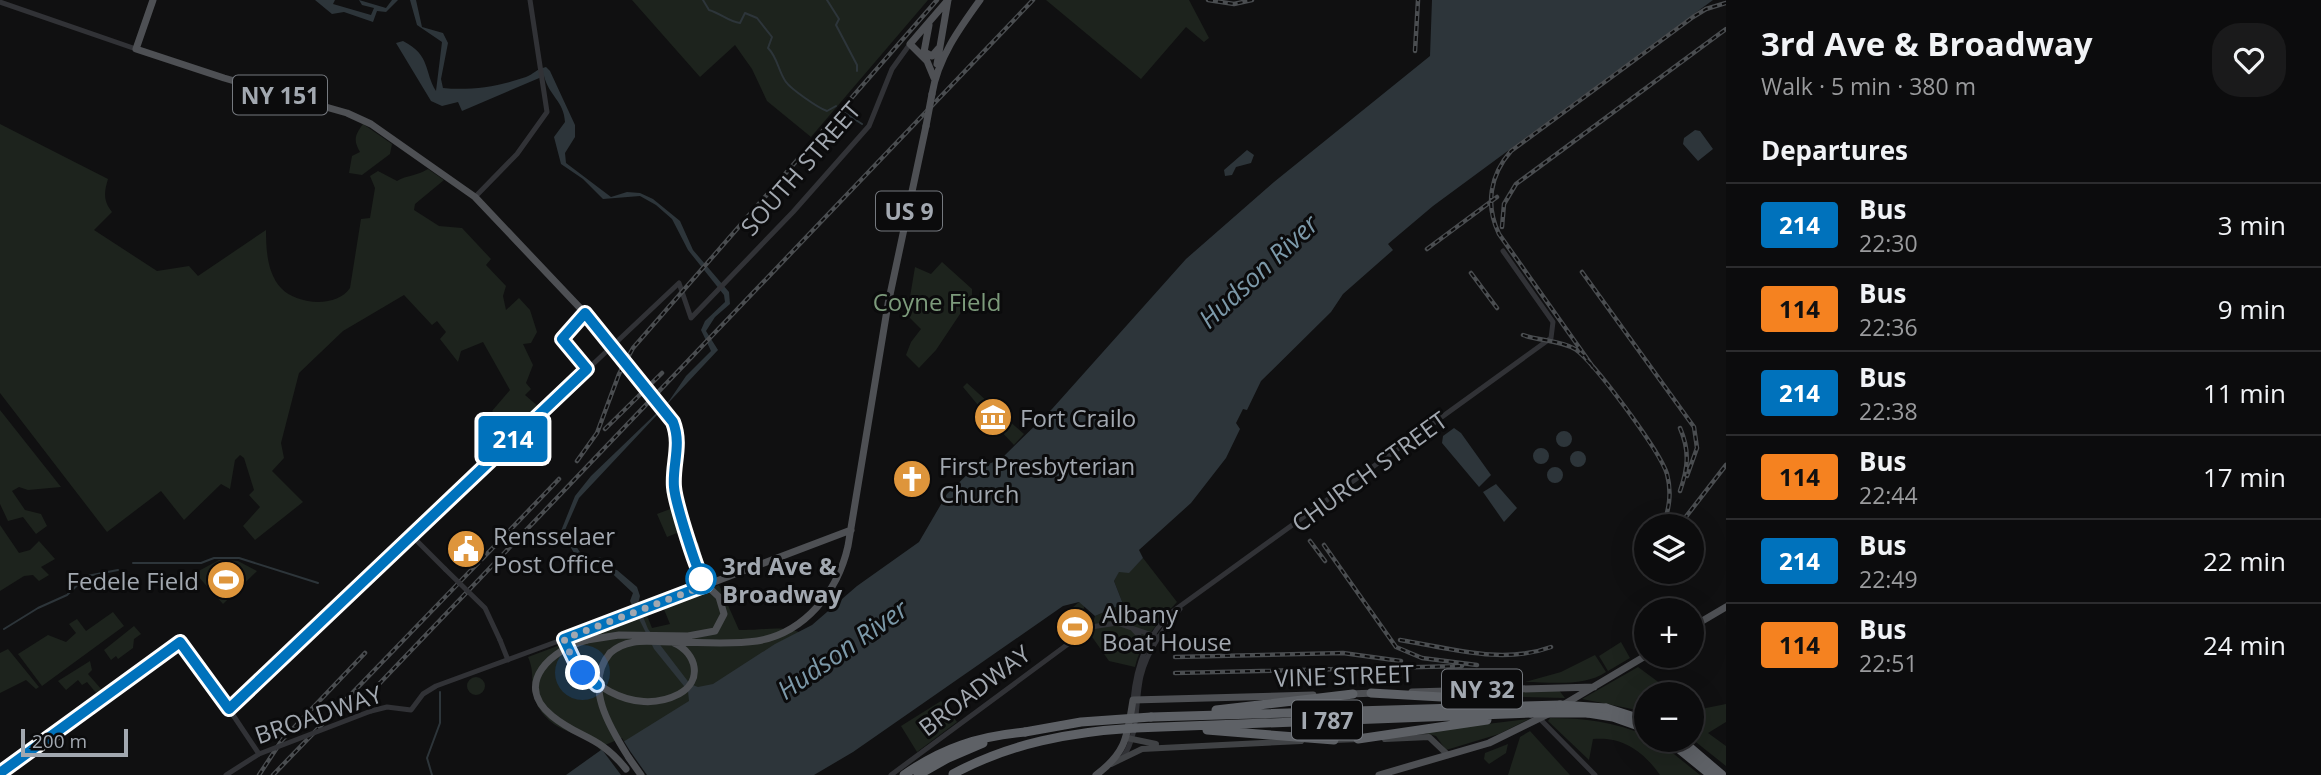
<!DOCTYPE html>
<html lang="en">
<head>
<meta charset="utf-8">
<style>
	body { margin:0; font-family:"Open Sans",sans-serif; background:#1a1a1b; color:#f1f3f6; height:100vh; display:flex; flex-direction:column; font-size:26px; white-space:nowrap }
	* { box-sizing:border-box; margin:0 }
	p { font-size:23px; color:#9a9b9d }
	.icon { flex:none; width:38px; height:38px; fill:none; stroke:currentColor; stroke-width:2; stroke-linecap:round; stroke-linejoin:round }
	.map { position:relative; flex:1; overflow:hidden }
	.drawer { display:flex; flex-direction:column; background:#0c0c0d; width:595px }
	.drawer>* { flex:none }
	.badge { padding:0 14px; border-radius:5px; font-size:24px; line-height:46px }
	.controls { position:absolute; left:1634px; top:514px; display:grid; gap:14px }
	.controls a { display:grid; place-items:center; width:70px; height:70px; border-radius:50%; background:#0c0c0d; box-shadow:0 7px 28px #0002,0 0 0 2px #2c2c2e; font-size:35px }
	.scale { position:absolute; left:21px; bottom:18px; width:107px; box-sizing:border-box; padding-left:7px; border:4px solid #a2a8b0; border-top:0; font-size:19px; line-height:24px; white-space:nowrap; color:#a2a8b0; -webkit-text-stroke:5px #0b0b0c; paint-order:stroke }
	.you { position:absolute; width:35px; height:35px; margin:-18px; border:5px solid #fff; border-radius:50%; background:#1a73e8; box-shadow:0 0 0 10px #1a73e833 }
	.map>.badge { position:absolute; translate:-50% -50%; box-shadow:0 0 0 4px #fff }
	h2 { padding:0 35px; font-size:26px; line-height:63px }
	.round { display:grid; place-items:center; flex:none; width:74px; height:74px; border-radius:28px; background:#1a1a1b }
	.summary { display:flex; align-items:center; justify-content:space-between; height:119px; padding:0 35px }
	h1 { font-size:33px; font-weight:700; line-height:52px }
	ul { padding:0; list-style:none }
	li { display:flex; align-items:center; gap:21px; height:84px; padding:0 35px; border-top:2px solid #2c2c2e }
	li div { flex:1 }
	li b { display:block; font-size:26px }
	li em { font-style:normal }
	li .badge { min-width:77px; font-weight:700; text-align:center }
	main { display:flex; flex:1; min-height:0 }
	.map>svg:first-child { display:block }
</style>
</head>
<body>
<main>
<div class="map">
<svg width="1726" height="775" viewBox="0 0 1726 775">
	<rect width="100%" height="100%" fill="#101011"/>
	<!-- green -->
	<path fill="#1d231d" d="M632,0H928L811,137L767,101L752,69L735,45L700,77Z
		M1046,0H1189L1209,38L1204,42L1186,27L1141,79Z
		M0,124L108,179C104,192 103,201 112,212L94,230L157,271L189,266L198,276L266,230C266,249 267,273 281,288C297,305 337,308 350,288L361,219L370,218L375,188L370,176L378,171L397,181C407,175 417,176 428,169L444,180L415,204L414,210L439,226L462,228L491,259L486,265L506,286L503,296L506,310L519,298L530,310L537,332L531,343L523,344L533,365L526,383L531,389L525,395L540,408L513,432L492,411L510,390L483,342L461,351L458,362L440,339L446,332L437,321L432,325L404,295L343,331L299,373L281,443L284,458L272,471L303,502L255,540L243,526L260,507L249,495L254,490L244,458L240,455L235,460L230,489L221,484L184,520L161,491L107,532L0,393Z
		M363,124L392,144L390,154L362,175L349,173L352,156L360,152C353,140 355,135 363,124Z
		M942,262L972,289V296L936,350L919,368L906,355L911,342L921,329L907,315L915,267L931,274Z
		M967,383L1000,413L992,422L963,387Z
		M0,410L61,487L28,490L19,487L12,491L25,510L41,514L47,526L36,534L23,517L8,521L0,504Z
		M1007,419L1024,434L1014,445L998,428Z
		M673,508L682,531L667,537L657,514Z
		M0,525L19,553L30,550L39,541L55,559L41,567L49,575L39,581L33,575L24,576L0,591Z
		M1143,558L1177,602C1157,623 1142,640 1135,667L1109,661L1090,634L1095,616L1123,604L1114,581L1119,571L1129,572Z
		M219,560L238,561L257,571L223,604L195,573Z
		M719,585L739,630C765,631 786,623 809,637L604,754C585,729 550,737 535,700C529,686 536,675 528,657L646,613L652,628L670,624L663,607Z
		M1079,602L1085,605L1082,613L1092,620L1072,635L1059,619Z
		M113,612L124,626L42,686L18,654L48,635L66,642L76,633L69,624L77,619L86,631Z
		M134,626L141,634L134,639L133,648L118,659L116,656L111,660L104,650Z
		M1621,642L1630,658L1608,671L1599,656Z
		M8,649L39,687L36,689L26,680L0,693V653Z
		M1595,655L1606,672C1585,687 1550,682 1525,682L1561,672Z
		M90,661L92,670L88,674L102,690L97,694L87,682L82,685L78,680L66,690L58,681Z
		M1638,667L1676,695H1647V712L1582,699Z
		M467 686a9 9 0 1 1 18 0a9 9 0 1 1-18 0Z
		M1558,689L1565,698L1484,696L1483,692Z
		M941,701L957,722L917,752L901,726Z
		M1726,704V722L1708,733L1726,746V766L1692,739V707L1696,710Z
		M1550,718C1584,718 1616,722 1647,736V740L1664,746L1700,775H1660C1644,752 1623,736 1593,739L1589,760L1548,721Z
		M1529,719L1499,734L1446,750L1436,736L1421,732Z
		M1530,731L1570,775H1508L1520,737Z
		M1508,744L1506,753L1489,764L1484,759L1485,753Z"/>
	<!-- water -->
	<path fill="#2d353a" d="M315,0H335L333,4L371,15L374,8L362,5L359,0L386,8L392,0H398L386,12L377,11L373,22L344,12L332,14Z
		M410,0H416L422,27L443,33L448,43L441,79L443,88C470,91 500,86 526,77C534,74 536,69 546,67L550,71L575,125V137L565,153L566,163L611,197L627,192L640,193L653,199L680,221L693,250L729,292L730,304L715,317L706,331L718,350L579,498L565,530L586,561L600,557L609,569L617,570L637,587L640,596L638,604L648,629L690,684L698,687L713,684L775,644L812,625L857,586L919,542L947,494L971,471L1001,459L1052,409L1186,259L1274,182L1430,56L1432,0H1713L1433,206L1388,244L1393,250L1343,294L1331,312L1261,381L1247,410L1243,409L1236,423L1240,429L1226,458L1191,503L1139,550L1143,558L1129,573L1119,572L1114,581L1123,604L1095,616L1079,602L1063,606L853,752L814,775H566L601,750L623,742L689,701L688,691L654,649L630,601L633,593L601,563H580L561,531L575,496L591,476L669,401L686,376L711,351L701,330L705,321L725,302L724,295L688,250L672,219L656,205L640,196L603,199L583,179L561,164L554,137L565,122C564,101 549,96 544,76L462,111L458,102L442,106L431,101L396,43L403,41C431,55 424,72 436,91L442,42L417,25Z
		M1695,130L1700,131L1713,149L1698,161L1683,144L1684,138Z
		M1247,150L1254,155L1251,163L1236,167L1232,175L1225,176L1224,170Z
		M1454,428L1461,433L1491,475L1479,487L1442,443L1443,436Z
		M1556 439a8 8 0 1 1 16 0a8 8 0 1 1-16 0Z
		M1533 456a8 8 0 1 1 16 0a8 8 0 1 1-16 0Z
		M1570 459a8 8 0 1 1 16 0a8 8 0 1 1-16 0Z
		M1547 475a8 8 0 1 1 16 0a8 8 0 1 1-16 0Z
		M1496,484L1517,508L1504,522L1483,492Z"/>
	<!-- pier -->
	<path fill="#101011" d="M622,738L630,751L647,775H621L600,747Z"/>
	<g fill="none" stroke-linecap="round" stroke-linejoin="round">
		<!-- stream -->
		<path stroke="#2d353a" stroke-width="2" d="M703,0L709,10C720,13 729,22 740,23L745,13L757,18L772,37L768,48C778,58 778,71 786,82C791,89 818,108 827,111L836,106
			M827,0L839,19L836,25L857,65V71
			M845,113L862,124
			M133,563H201L214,558H239L318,583
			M4,629L38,608L67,595L87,576L118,570
			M432,775L427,758L440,723V692"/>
		<!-- tertiary -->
		<path stroke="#313236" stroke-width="5" d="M0,2L136,49
			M475,197L517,154L547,112L530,0
			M585,313L562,339L587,369
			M411,535L445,569
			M1133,629L1143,640V650
			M500,640L508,660
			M1133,700C1136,667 1147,635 1172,612L1551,338L1553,322L1503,251
			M371,711L387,707L411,710L423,694L436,686L564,639
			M1540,719L1595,775
			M1123,757C1139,735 1135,702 1141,676C1148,649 1163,630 1180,609
			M226,775L259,754L229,709L233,704L679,283L691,318L793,212L869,126L892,69L910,44
			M891,775L1091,627L1117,623L1158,637"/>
		<!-- secondary -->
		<path stroke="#404245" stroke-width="6" d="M1127,738L1156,744
			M1385,739L1429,737L1448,755
			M1332,740L1360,739
			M1111,764L1142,749L1301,741"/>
		<!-- primary -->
		<path stroke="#4e5054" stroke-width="7" d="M153,0L136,49L224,78L347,113L371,124L475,197L599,328
			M929,25L924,52L932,56L938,49
			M937,64L948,0
			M934,78L927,61L910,44L948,0
			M932,94C938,58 959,29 980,0
			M673,422L678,445L674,484L676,500L701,580L719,597L724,614L715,631L688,636
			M695,545L706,585
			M1692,627L1726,607
			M587,640L619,635L690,636
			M674,643C697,653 703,681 679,694C633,718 579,682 564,639L851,530
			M610,653C628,637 649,642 671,642C699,642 730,645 757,641C805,633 838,591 848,546L888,304L926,126
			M1412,692L1594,687
			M1349,694L1376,693
			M1563,705L1647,655
			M629,758L641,775
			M1096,775C1127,752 1127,736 1133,700L1313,695
			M1379,775L1489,743L1550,713"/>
		<!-- motorway -->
		<path stroke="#5e6166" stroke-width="9" d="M1371,693L1512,701
			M1606,708L1647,721
			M1216,710L1353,694
			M1588,713L1613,717L1647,729
			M1151,717L1560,705
			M1135,728L1531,713
			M1207,730L1334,740
			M1358,739L1487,720
			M1668,740L1711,775
			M1681,740L1722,775
			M904,775C942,748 979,736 1025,732
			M918,775L948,758L983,743"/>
		<defs>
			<path id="rail" d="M1208,0L1234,4L1252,0
				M1415,51L1418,0
				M1502,227L1504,204L1516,184L1726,29
				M1427,249L1497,197
				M1582,272L1694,427L1697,448L1687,476
				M1471,273L1497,308
				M1523,335C1540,341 1559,340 1575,349C1594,362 1660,451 1667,474C1672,493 1669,509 1663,527
				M1593,367L1499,234C1485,205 1490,175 1511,151L1693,17L1706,9L1726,3
				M605,429L662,373
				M577,461L597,433L619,374L633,348L937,0
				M1680,491C1688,468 1690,451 1680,428
				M1678,527L1726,465
				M1310,541L1325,561
				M1324,545L1396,647L1422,658L1477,665
				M482,559L559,479
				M1400,640C1450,648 1502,665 1551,647
				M1175,657L1343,653L1401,661
				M1175,673L1462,666
				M379,684L1033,0
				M259,775L282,740L365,653
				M273,775L478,563"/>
		</defs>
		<!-- rail casing -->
		<use href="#rail" stroke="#4a4d50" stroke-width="4.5"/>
		<!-- rail -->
		<use href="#rail" stroke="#0b0b0c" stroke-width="2" stroke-dasharray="5" stroke-linecap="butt"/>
		<!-- tertiary-bridge -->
		<path stroke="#313236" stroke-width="5" d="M445,569L485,608L500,640
			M259,754L371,711"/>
		<!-- primary-bridge -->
		<path stroke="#4e5054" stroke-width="7" d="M926,126L932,94
			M599,328L673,422
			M587,640C553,649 512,683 552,716C580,739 599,735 626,769
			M610,653C583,685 610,728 629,758"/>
		<!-- motorway-bridge -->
		<path stroke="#5e6166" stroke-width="9" d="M1560,705L1606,708
			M1531,713H1588
			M1025,732L1081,722L1151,717
			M953,774C1010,743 1071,732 1135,728"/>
	</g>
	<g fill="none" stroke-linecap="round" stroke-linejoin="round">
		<defs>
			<path id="line" d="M0,773L180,642L229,709L587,369L562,339L585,313L673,422C682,445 672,465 674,487C675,501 698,577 706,585L564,639L576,664L597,685"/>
		</defs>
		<!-- line casing -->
		<use href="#line" stroke="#fff" stroke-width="16"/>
		<!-- line -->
		<use href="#line" stroke="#0072bc" stroke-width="10"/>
		<!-- walk -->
		<path stroke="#a2a8b0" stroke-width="7" stroke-dasharray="0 12.6" d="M583,673L572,658L564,639L706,585L701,579"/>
	</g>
	<!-- icons -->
	<defs>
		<symbol id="museum-disc" viewBox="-11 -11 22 22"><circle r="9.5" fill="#de953b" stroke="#0b0b0c"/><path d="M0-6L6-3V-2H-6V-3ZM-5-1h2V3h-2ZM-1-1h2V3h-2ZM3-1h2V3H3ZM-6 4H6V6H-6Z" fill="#fff"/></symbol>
		<symbol id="church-disc" viewBox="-11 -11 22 22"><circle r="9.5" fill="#de953b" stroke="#0b0b0c"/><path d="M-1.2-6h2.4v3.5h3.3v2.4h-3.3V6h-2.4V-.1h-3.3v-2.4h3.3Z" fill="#fff"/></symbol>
		<symbol id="civic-disc" viewBox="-11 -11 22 22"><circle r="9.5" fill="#de953b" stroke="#0b0b0c"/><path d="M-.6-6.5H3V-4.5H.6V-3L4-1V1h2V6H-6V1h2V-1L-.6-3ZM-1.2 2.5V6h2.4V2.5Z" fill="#fff"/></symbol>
		<symbol id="stadium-disc" viewBox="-11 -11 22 22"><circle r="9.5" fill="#de953b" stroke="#0b0b0c"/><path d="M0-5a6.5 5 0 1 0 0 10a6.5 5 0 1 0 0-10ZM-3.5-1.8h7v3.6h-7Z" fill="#fff"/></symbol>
	</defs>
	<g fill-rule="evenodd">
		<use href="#museum-disc" x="971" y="395" width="44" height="44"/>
		<use href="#church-disc" x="890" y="457" width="44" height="44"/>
		<use href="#civic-disc" x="444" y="527" width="44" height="44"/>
		<use href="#stadium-disc" x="204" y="558" width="44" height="44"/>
		<use href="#stadium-disc" x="1053" y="605" width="44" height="44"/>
	</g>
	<!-- markers -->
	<circle fill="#fff" stroke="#0072bc" stroke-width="3.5" cx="701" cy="579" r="14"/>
	<g text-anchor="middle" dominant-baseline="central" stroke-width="6" stroke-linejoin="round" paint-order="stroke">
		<!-- shield labels -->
		<g fill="#0b0b0c" stroke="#75797f" stroke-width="2">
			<rect x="233" y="75.5" width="94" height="39" rx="5"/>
			<rect x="876" y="191.5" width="66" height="39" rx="5"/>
			<rect x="1442" y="669.5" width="80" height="39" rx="5"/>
			<rect x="1292" y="700.5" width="70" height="39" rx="5"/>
		</g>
		<g font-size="23" font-weight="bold" fill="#a2a8b0">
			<text x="280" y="95">NY 151</text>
			<text x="909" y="211">US 9</text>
			<text x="1482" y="689">NY 32</text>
			<text x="1327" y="720">I 787</text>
		</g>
		<!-- street labels -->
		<g font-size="24" fill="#a2a8b0" stroke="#0b0b0c">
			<text transform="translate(800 168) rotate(-49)">SOUTH STREET</text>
			<text transform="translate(1369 471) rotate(-36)">CHURCH STREET</text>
			<text transform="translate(1344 675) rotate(-2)">VINE STREET</text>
			<text transform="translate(974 690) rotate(-37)">BROADWAY</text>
			<text transform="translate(318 714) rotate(-19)">BROADWAY</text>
		</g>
		<!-- park labels -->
		<g font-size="24" fill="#7c9a7b" stroke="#0b0b0c">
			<text x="937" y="301">Coyne Field</text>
		</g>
		<!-- poi labels -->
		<g font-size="24" fill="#a2a8b0" stroke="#0b0b0c" text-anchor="start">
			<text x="1020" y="417">Fort Crailo</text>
			<text x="939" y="465">First Presbyterian<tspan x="939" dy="28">Church</tspan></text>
			<text x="493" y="535">Rensselaer<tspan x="493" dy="28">Post Office</tspan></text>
			<text x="199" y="580" text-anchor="end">Fedele Field</text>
			<text x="1102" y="613">Albany<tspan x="1102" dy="28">Boat House</tspan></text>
		</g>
		<!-- stop labels -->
		<g font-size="24" font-weight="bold" fill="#a2a8b0" stroke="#0b0b0c" text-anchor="start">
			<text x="722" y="565">3rd Ave &amp;<tspan x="722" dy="28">Broadway</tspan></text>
		</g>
		<!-- water labels -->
		<g font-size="26" font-style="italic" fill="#7c99a9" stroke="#0b0b0c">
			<text transform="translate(1258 271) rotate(-43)">Hudson River</text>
			<text transform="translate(842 649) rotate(-35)">Hudson River</text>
		</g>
	</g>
</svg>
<div class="controls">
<a><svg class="icon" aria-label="layers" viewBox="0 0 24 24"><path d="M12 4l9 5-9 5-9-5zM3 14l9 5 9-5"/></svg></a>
<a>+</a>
<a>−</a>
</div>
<div class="scale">200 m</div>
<div class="you" style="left:583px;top:673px"></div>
<b class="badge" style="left:513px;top:439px;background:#0072bc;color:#fff">214</b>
</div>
<section class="drawer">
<div class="summary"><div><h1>3rd Ave &amp; Broadway</h1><p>Walk · 5 min · 380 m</p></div><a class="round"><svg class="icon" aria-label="heart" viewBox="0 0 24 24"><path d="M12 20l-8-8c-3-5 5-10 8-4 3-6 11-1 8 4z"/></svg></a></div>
<h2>Departures</h2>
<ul>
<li><span class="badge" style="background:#0072bc;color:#fff">214</span><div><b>Bus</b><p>22:30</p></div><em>3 min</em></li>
<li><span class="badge" style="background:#f58220;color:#111">114</span><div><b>Bus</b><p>22:36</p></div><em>9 min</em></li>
<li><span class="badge" style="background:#0072bc;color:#fff">214</span><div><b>Bus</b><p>22:38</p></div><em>11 min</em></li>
<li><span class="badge" style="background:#f58220;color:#111">114</span><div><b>Bus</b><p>22:44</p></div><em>17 min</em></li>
<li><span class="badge" style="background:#0072bc;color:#fff">214</span><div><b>Bus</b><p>22:49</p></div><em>22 min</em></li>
<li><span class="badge" style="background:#f58220;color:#111">114</span><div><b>Bus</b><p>22:51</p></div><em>24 min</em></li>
</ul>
</section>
</main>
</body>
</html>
